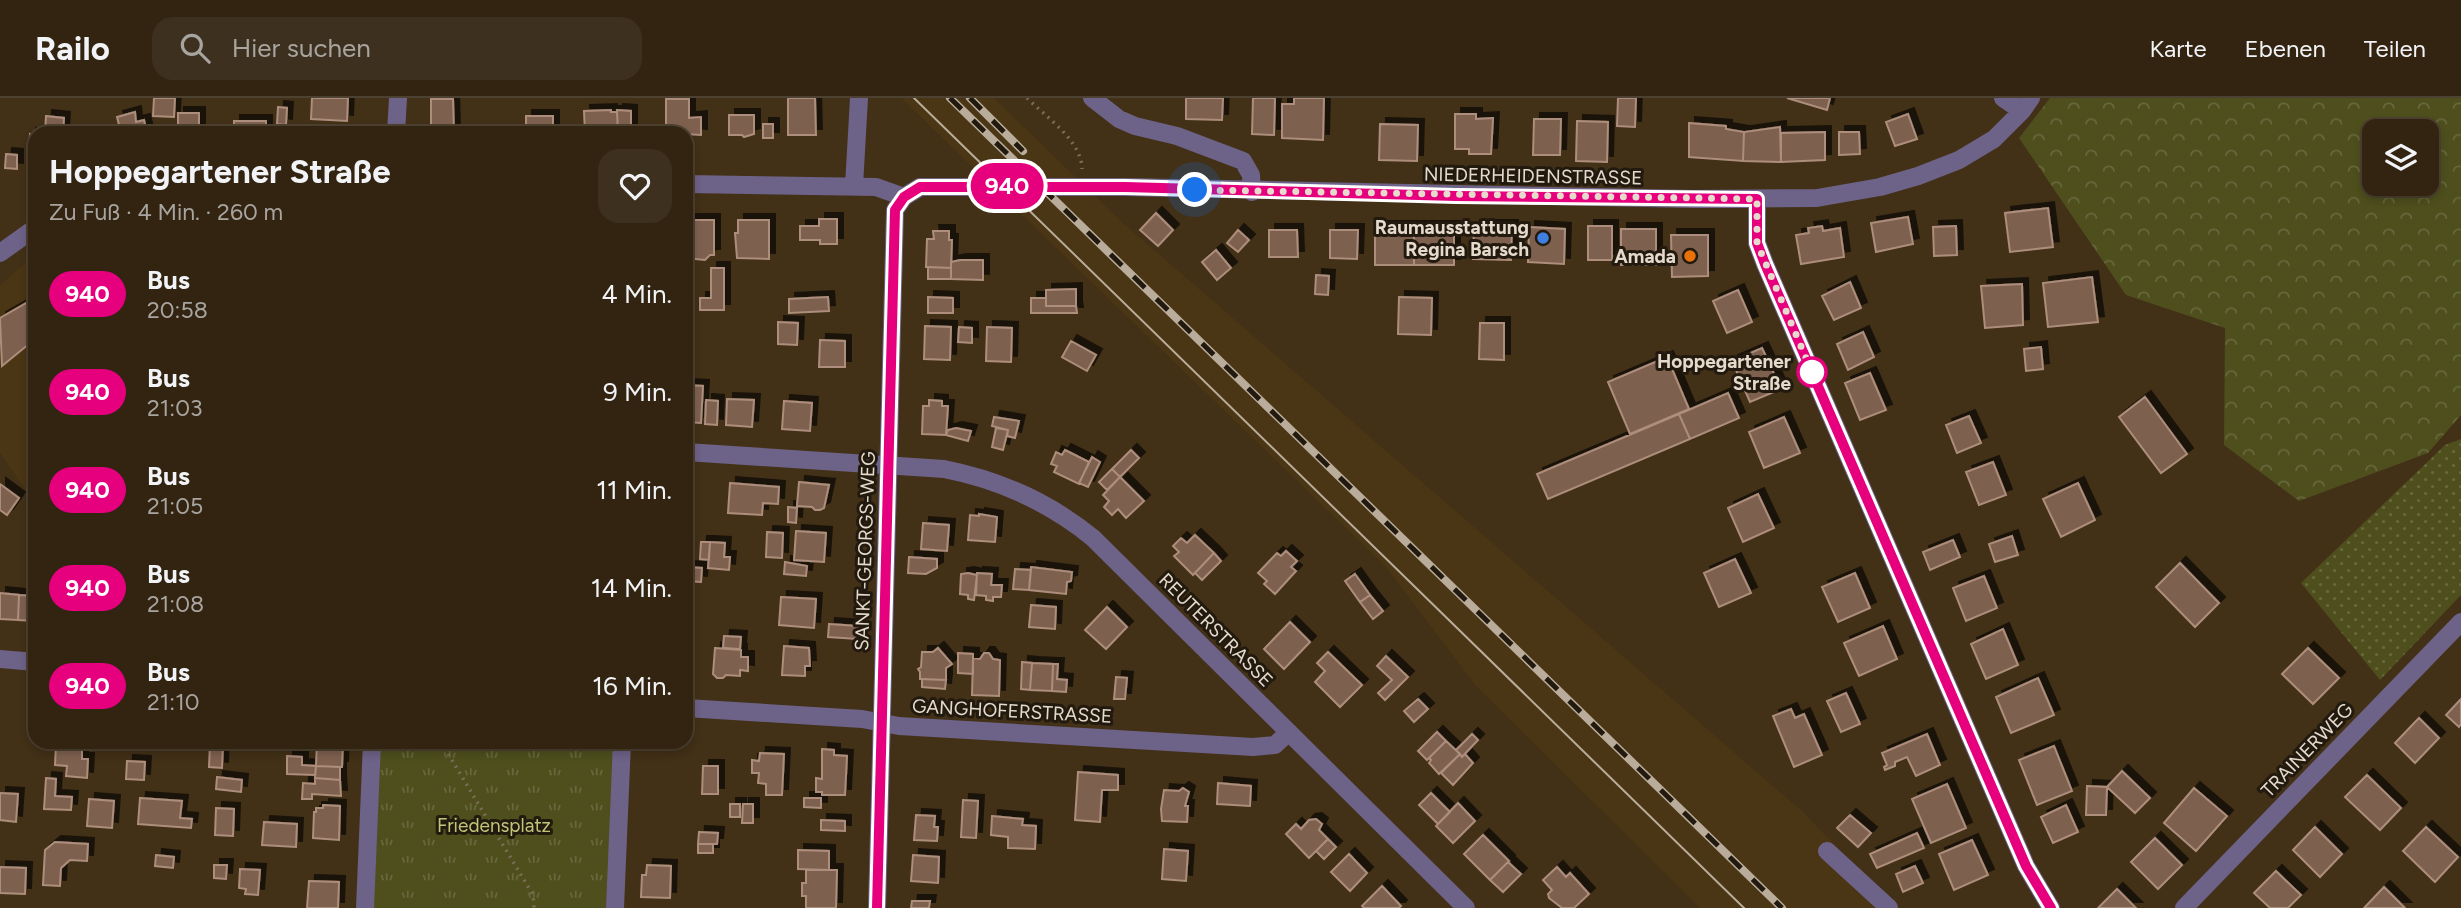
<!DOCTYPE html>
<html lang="de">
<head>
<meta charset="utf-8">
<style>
	body { margin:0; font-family:Figtree,sans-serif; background:#3d301f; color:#f1f3f6; height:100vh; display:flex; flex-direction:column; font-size:26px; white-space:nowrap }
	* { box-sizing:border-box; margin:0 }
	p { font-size:23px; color:#a8a49f }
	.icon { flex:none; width:38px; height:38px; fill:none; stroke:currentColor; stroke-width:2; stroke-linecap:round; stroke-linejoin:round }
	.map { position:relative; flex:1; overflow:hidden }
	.details { position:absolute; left:28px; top:28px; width:665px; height:623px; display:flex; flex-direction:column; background:#322411; border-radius:21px; box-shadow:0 4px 10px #0003,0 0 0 2px #4d4131 }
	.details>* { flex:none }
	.badge { padding:0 14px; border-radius:23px; font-size:24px; line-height:46px }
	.tools { position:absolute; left:2362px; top:21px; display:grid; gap:14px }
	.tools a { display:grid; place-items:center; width:77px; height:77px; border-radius:14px; background:#322411; box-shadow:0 4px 10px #0003,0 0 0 2px #4d4131; font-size:35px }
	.you { position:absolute; width:35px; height:35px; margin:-18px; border:5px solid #fff; border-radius:50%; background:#1a73e8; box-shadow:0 0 0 10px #1a73e833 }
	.map>.badge { position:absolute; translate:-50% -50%; box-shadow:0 0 0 4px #fff }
	.round { display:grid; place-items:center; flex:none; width:74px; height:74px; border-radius:21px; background:#3d301f }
	.summary { display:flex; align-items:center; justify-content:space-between; height:119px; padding:0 21px }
	h1 { font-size:33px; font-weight:700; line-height:52px }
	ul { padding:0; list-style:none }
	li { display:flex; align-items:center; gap:21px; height:98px; padding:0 21px }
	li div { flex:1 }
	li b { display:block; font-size:26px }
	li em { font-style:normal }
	li .badge { min-width:77px; font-weight:700; text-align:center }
	header { display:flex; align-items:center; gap:42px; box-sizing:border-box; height:98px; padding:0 35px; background:#322411; border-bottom:2px solid #4d4131 }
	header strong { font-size:33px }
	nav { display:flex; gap:38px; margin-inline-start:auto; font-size:24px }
	.search { width:490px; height:63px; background:#3d301f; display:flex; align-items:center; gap:18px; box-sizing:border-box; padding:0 24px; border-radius:21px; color:#a8a49f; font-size:26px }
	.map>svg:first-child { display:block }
</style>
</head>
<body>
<header>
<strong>Railo</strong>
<div class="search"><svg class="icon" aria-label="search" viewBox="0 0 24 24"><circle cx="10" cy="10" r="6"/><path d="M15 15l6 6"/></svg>Hier suchen</div>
<nav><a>Karte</a><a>Ebenen</a><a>Teilen</a></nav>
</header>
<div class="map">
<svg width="2461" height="810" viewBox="0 0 2461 810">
	<defs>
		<pattern id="grass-dots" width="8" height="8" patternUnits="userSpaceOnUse" patternTransform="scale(1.75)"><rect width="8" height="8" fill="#4e4f1d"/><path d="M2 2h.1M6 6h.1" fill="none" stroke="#67683c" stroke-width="1.8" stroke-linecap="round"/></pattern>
		<pattern id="forest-crowns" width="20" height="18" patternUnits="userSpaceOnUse" patternTransform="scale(1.75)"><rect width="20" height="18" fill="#4e4f1d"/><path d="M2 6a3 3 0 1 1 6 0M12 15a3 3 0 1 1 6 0" fill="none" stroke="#67683c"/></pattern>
		<pattern id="park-tufts" width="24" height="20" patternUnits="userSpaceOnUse" patternTransform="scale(1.75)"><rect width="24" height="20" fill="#4e4f1d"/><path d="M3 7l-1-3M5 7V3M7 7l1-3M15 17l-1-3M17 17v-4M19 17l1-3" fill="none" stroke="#67683c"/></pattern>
		<filter id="shadow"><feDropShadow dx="6" dy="-6" stdDeviation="0" flood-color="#0009"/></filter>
	</defs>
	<rect width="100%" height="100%" fill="#423017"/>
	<!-- built -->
	<path fill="#4a3514" d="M901,0H994L1122,124L1803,714L1896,810H1700L1476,588L1386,469Z
		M35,157V406L0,355V187Z"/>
	<!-- grass -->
	<path fill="url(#grass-dots)" d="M2461,341V497L2380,582L2301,485L2445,347Z"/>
	<!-- forest -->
	<path fill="url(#forest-crowns)" fill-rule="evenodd" d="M2050,0H2461V317L2428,355L2299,403L2224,347L2225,230L2126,197L2019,40ZM2375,33H2427V86H2375Z"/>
	<!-- park -->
	<path fill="url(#park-tufts)" d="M380,644H615L607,810H373Z"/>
	<!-- building -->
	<path fill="#7e6050" stroke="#ad8d7b" stroke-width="2" filter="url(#shadow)" d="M154,0H175L174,19L153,18Z
		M312,0H348L347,23L311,21Z
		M788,0H815L816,37H788Z
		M1186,0H1223L1222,22L1186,21Z
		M1253,0H1275L1274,37L1252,36Z
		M1294,0H1324L1323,42L1282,40V6H1294Z
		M1618,0H1636L1635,29L1617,28Z
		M1787,0H1830L1827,12Z
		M431,1H453L454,35H431Z
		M666,1H689V20L701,19V37L666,35Z
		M278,9L287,10L286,27L277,26Z
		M611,12V14H617L618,35H585L584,13Z
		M617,12L631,13V35H618Z
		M135,14L136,24L144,22L147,35H121L117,19Z
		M178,15H199V35H178Z
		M1455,16H1476V21L1493,20L1491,56H1469V51H1455Z
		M1908,16L1917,41L1895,48L1886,24Z
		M729,17H754V36L744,39L742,37H729Z
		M46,18L64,20L63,35H45Z
		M526,18H553V35H526Z
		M1534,21H1561L1560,57H1533Z
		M234,23H266V35H234Z
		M1577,23L1608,24L1607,64L1576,63Z
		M1689,25L1726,28V31L1744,34L1743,63L1689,59Z
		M763,26H773V40H763Z
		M1380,26L1418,27L1417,63L1379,62Z
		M1780,29L1781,64L1743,63L1744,34Z
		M1825,34V62L1781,64V35Z
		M1839,34H1859L1860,56L1839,57Z
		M30,36L35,37V69H28Z
		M6,56L17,57V71L5,70Z
		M2048,110L2053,149L2010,154L2005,115Z
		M1156,115L1173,132L1158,148L1140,132Z
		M1908,119L1913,146L1876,154L1871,125Z
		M819,121H837V146H820V142H800V128H819Z
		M686,122H714V157H710L705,162L686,160Z
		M738,122H769V161L737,160L735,135H738Z
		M1474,128H1512L1511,162L1473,161Z
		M1588,128H1612V162H1588Z
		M1822,128L1823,133L1840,130L1844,159L1801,166L1796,137L1809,135L1808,130Z
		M1956,128L1957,157L1934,158L1933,129Z
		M1375,129H1414V167H1375Z
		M1414,129H1454V167H1414Z
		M1529,129L1565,131L1564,166L1528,164Z
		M1621,131H1656V167H1621Z
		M1238,132L1249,142L1238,154L1227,145Z
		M1269,132H1297L1298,159H1269Z
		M1330,132H1358L1357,161L1330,160Z
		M933,133H949V142H952L951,170L926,169L927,141H934Z
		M1671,137H1708V178L1672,179Z
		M1216,152L1231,170L1217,182L1202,164Z
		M960,162H983V182L951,181V164Z
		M928,169L951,170V181H928Z
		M711,170H724V212H700V200H711Z
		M1316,177L1329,178L1328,197L1315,196Z
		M2092,179L2098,224L2048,229L2043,185Z
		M1850,184L1861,210L1834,222L1822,198Z
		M2022,186L2023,227L1985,230L1981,188Z
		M1076,191V208H1046V192Z
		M1738,192L1752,224L1727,235L1713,203Z
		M828,199L829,213L789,215V201Z
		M928,199L953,200V215H928Z
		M1399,199L1432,200L1431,237L1398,236Z
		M35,200V241L2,268L0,220Z
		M1031,200H1046V208H1076L1077,215H1031Z
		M778,224L798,225L797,247L778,246Z
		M1480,225H1504V262L1479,261Z
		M925,228L951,229L950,262L924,261Z
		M959,229L972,230V245L958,244Z
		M987,229L1012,230L1011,264L986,263Z
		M1863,234L1874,259L1848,272L1837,246Z
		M820,242L845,243V269H819Z
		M1071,243L1096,257L1087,273L1062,259Z
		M2041,249L2043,271L2026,273L2024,251Z
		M1762,250L1781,291L1750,304L1732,263Z
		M1667,259L1689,311L1630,336L1608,284Z
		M1870,275L1886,312L1860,322L1845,285Z
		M686,287L703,288L701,325L686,324Z
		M1728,295L1739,320L1690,341L1679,316Z
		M2145,299L2187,356L2161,375L2119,319Z
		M727,301L754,302L752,329L726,327Z
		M706,302L718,303L717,327L705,326Z
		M929,302L942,303V308H948L946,337L922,336L923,308H929Z
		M784,303L812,305L810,333L782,331Z
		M1679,316L1690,341L1548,401L1537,376Z
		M1969,318L1981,345L1957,355L1946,327Z
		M994,319L1019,323L1015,340L1007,338L1008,332L992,328Z
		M1784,319L1800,355L1764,370L1749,334Z
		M956,330L971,333L968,343L946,337L948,332Z
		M996,330L1008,332L1003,352L992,349Z
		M1065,352L1089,364L1079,386L1054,374L1057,368L1051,366L1056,354L1062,357Z
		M1131,352L1139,360L1120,379L1112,371Z
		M1092,359L1100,364L1088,389L1079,385Z
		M1993,364L2006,397L1979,407L1966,374Z
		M1112,371L1120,379L1107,392L1099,384Z
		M1120,379L1144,403L1126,420L1118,411L1112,417L1104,409L1109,403L1103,397Z
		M799,384L829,387L824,410L820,412H815L812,409L797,408Z
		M730,385L779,389L778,406L763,405L762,417L728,415Z
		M2078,385L2095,422L2061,439L2043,401Z
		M0,386L19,400L7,417L0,412Z
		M1758,396L1774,430L1743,444L1728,410Z
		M788,409L797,410L796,425L788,424Z
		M979,416L997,419L995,444L968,442L970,417L979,418Z
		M923,425L949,427L947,453L921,451Z
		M796,433L826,435L824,464L794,462Z
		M767,434L783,435L782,460L766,459Z
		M1195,437L1214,455L1193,477L1174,458L1179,454L1173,448L1181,440L1187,445Z
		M2012,438L2018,457L1995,464L1989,446Z
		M1953,442L1960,459L1930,472L1923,454Z
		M701,444H710L709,462L700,461Z
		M710,444L725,445L724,459H730L729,472L708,470Z
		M1286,453L1297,463L1291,469L1296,473L1275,496L1264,486L1267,483L1258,475L1277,455L1281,458Z
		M1214,455L1221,463L1202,482L1195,475Z
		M909,459L937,461V470L926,476L908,475Z
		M1735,461L1751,495L1719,509L1704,475Z
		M785,464L807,468L806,478L784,476Z
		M2180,465L2219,505L2195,529L2156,489Z
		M687,469L702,470L701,484L686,483Z
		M1031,469L1072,474L1071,483L1067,484L1066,496L1029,492Z
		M1015,471L1031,472L1029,492L1013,491Z
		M968,475L977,477L974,502L968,501V497L960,496L961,476Z
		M977,475L992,476L991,487H1002L1001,499H993V503L986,502V498L976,497Z
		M1855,475L1870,510L1838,524L1822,489Z
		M1355,476L1370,497L1360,504L1345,483Z
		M1984,478L1997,510L1966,523L1953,490Z
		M0,495L19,497L18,522L0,521Z
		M19,497L35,498V523L18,522Z
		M1370,497L1383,513L1373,521L1360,504Z
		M781,499L816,501L814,530L779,527Z
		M1031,507L1056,509L1055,531L1029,529Z
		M1107,509L1127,529L1106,551L1085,532Z
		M1290,524L1310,544L1284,571L1264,551Z
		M829,526L858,528L857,541L828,539Z
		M1883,528L1897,561L1859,578L1844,545Z
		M2003,531L2018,567L1986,581L1971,546Z
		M724,538L741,539L740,551L723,550Z
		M784,548L809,550L810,568H805V578L782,577Z
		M715,550L741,552V559H748V573L740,572V578L726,577L723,580H717L713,576Z
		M938,550L952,566L946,570V582L920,581V574L918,571L921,569L922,554H933Z
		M2308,550L2339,580L2313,606L2282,576Z
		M1328,554L1362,587L1340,609L1315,584L1325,573L1317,565Z
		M958,555L973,556V576L958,575Z
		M984,555H989L993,561L1000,562L999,598L972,597L973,560L980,561Z
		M1386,558L1408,579L1385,602L1378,595L1392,582L1377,568Z
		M1022,564L1032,565L1030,592L1021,591Z
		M1032,565L1053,566L1052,593L1030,592Z
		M1053,566H1058L1057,581L1067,582L1066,594L1052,593Z
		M1116,579L1127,580L1125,601H1114Z
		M2038,580L2054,617L2011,635L1996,599Z
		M922,581L946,582L945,591L922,589Z
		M1846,595L1860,626L1841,634L1827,603Z
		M1418,601L1428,611L1414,624L1404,613Z
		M2461,601V626L2459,629L2446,617Z
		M1791,611L1795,620L1804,616L1822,657L1794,669L1773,618Z
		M2419,620L2439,640L2415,665L2395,645Z
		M1437,634L1446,643L1427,662L1418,653Z
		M1472,636L1478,642L1462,659L1456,652Z
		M1927,636L1940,667L1916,678L1907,659L1895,664V668L1885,672L1884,669L1887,667L1882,655Z
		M1446,643L1460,656L1439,676L1429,665L1431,662L1429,660Z
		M317,644H343L342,669L316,668Z
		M56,646L82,648V661H88L87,680L66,678L67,668L55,667Z
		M210,646L223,647L222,670L209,669Z
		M2054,648L2072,693L2037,707L2019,662Z
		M822,651L834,652V657L847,658L845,697H822V694H816V680L822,681Z
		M760,655L784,656L782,697H766V686L758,685L759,675H752V662L759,663Z
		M1460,656L1462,659L1465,656L1473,665L1453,687L1441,675Z
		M287,658L302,659V667L316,668L315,677L287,676Z
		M127,663L145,664L144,682L126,681Z
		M316,668L340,669V682L315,680Z
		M703,668H718V696H702Z
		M2122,673L2150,700L2135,715L2107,689Z
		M1078,674L1118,677V692H1102L1100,724L1075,722Z
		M2367,677L2401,710L2380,732L2345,699Z
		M217,679L242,682L241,694L216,691Z
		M46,680L56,681L55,698L72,699L71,712L44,711Z
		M315,680L340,682L341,698L312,696V701H302L303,685L315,686Z
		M1218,685L1251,688L1250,708L1217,706Z
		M1947,686L1966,730L1931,745L1912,701Z
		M2087,688L2107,689L2106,717H2086Z
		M1183,690L1189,694L1185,708H1188L1187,724L1162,723L1161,711L1164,692L1179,693Z
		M2194,690L2227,718L2196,753L2164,725Z
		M0,695L18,696L16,724L0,722Z
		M1431,695L1450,714L1438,726L1419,707Z
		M140,700L182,703L180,720L192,721L191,730L138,726Z
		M804,700H821V710L804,709Z
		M89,701L114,703L112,730L87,728Z
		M963,702L978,703L976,740L961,739Z
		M1458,705L1475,723L1453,745L1436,728Z
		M730,706H740V719H730Z
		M743,706H753V725H742Z
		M323,707L340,708L339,742L313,740L314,714H316V710H323Z
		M2066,707L2078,734L2053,745L2041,719Z
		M216,710L234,711L233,738L215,737Z
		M916,717L935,718L934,729H938L937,743L914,742Z
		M1850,717L1871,735L1858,749L1837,730Z
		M992,718L1023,721L1022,727L1036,728L1035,751L1008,750V739L991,737Z
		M1316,721L1322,726L1319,732L1328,741L1309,760L1286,736L1296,726L1301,731L1309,722Z
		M821,722L845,723V733L821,732Z
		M264,724L297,726L296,749L262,747Z
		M2315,729L2342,756L2320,779L2293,752Z
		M2426,729L2458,759L2435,784L2403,753Z
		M699,734L718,735L717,746H698Z
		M1917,735L1924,750L1877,770L1870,756Z
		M1483,737L1509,763L1490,782L1464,756Z
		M2155,740L2182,767L2158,791L2131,764Z
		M1328,741L1336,749L1324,761L1316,753Z
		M1972,742L1988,777L1954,792L1939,756Z
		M55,744L88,746L87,763L70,762L61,770L60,788L43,787L45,752Z
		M698,746H713V755H698Z
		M1164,751L1188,753L1186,783L1162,781Z
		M798,752L829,753V772L798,771Z
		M1349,756L1367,775L1350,793L1331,774Z
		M156,757L174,759L173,770L155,768Z
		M913,757L939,759L938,785L911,783Z
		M1508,764L1521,776L1503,794L1490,782Z
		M214,767H227L226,781L214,780Z
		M647,767L671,768L670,800L641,799L642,777H646Z
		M1915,768L1923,785L1903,794L1896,776Z
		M0,769L26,770L25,796L0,795Z
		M1557,769L1566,779L1570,775L1589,796L1574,810H1562L1549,800L1548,796L1552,792L1543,782Z
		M240,771L260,772L258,797L245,796L246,791L239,790Z
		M806,772H837L836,810H806V798H802V785H806Z
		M2276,773L2301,797L2288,810H2270L2254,795Z
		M309,783L339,784L338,810H307Z
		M1382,788L1401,808L1399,810H1364L1362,808Z
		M2384,789L2405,810H2364Z
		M2117,791L2136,810H2098Z
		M912,803H930L929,810H911Z"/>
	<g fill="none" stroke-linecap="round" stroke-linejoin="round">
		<!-- path -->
		<path stroke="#7d6d58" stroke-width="3.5" stroke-dasharray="2 5" stroke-linecap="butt" d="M1027,0C1046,19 1082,43 1082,71
			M441,644L533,797L534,810"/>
		<!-- minor -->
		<path stroke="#6d6287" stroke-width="18" d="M1092,0L1119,21L1135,28L1177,38L1243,63L1251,77L1252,94
			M2003,0L2022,13
			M396,35L398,0
			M686,86L876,89L904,99
			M854,88L859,0
			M1757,101V145L1765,166L2026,768L2051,810
			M0,155L35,130
			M686,354L944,371C1000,382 1049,404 1093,440L1466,810
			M0,561L35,564
			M686,610L862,621L899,628L1253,649L1275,647L1289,634
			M1827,753L1889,810
			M365,810L372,644
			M615,810L622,644
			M877,810L895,112L904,99L920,89H1125L1693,101L1817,100L1880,89L1918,78L1959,62L1994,41L2022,13L2031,0
			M2184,810L2461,524"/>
		<!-- tram -->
		<path stroke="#b9ac9a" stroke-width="2" d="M914,0L1744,810"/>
		<defs>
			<path id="rail" d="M950,0L1782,810
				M970,0L1023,53"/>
		</defs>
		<!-- rail casing -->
		<use href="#rail" stroke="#b9ac9a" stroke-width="8"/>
		<!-- rail -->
		<use href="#rail" stroke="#221a0f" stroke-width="5" stroke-dasharray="16" stroke-linecap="butt"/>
	</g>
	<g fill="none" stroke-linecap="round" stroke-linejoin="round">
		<defs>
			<path id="line" d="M877,810L895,112L904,99L920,89H1125L1456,98L1757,101V145L1765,166L2026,768L2051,810"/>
		</defs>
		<!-- line casing -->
		<use href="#line" stroke="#fff" stroke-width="16"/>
		<!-- line -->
		<use href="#line" stroke="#e6007e" stroke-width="10"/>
		<!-- walk -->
		<path stroke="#e5dacb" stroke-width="7" stroke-dasharray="0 12.6" d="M1195,92L1757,101V145L1812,274"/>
	</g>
	<!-- markers -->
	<circle fill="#3f7fe0" stroke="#221a0f" stroke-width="2.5" cx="1543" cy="140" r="7"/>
	<circle fill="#e8710a" stroke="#221a0f" stroke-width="2.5" cx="1690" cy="158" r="7"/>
	<circle fill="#fff" stroke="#e6007e" stroke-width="3.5" cx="1812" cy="274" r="14"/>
	<g text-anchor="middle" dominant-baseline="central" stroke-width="6" stroke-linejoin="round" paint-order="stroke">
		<!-- street labels -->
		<g font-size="19" fill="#e5dacb" stroke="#221a0f">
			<text transform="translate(1533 78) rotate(1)">NIEDERHEIDENSTRASSE</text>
			<text transform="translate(865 453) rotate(-88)">SANKT-GEORGS-WEG</text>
			<text transform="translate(1216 532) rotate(45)">REUTERSTRASSE</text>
			<text transform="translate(1012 613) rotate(3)">GANGHOFERSTRASSE</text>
			<text transform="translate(2307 652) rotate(-46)">TRAINERWEG</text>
		</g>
		<!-- poi labels -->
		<g font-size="19" font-weight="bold" fill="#e5dacb" stroke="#221a0f" text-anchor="end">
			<text x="1529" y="129">Raumausstattung<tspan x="1529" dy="22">Regina Barsch</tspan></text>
			<text x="1676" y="158">Amada</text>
		</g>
		<!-- stop labels -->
		<g font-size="19" font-weight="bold" fill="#e5dacb" stroke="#221a0f" text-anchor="end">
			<text x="1791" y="263">Hoppegartener<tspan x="1791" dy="22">Straße</tspan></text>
		</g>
		<!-- park labels -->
		<g font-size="19" fill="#c2c576" stroke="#221a0f">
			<text x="494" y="727">Friedensplatz</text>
		</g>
	</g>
</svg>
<div class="tools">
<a><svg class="icon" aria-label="layers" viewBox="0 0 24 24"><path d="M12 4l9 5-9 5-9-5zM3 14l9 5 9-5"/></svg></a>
</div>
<div class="you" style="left:1195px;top:92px"></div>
<b class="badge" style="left:1007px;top:88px;background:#e6007e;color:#fff">940</b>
<section class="details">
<div class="summary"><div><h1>Hoppegartener Straße</h1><p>Zu Fuß · 4 Min. · 260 m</p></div><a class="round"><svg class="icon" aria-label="heart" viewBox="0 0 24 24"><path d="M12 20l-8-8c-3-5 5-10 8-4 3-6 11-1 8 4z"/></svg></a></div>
<ul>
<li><span class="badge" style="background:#e6007e;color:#fff">940</span><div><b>Bus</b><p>20:58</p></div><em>4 Min.</em></li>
<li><span class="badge" style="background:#e6007e;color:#fff">940</span><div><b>Bus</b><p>21:03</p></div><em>9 Min.</em></li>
<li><span class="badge" style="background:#e6007e;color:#fff">940</span><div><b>Bus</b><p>21:05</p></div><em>11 Min.</em></li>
<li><span class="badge" style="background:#e6007e;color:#fff">940</span><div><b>Bus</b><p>21:08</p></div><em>14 Min.</em></li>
<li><span class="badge" style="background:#e6007e;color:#fff">940</span><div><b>Bus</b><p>21:10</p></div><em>16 Min.</em></li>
</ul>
</section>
</div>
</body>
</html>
